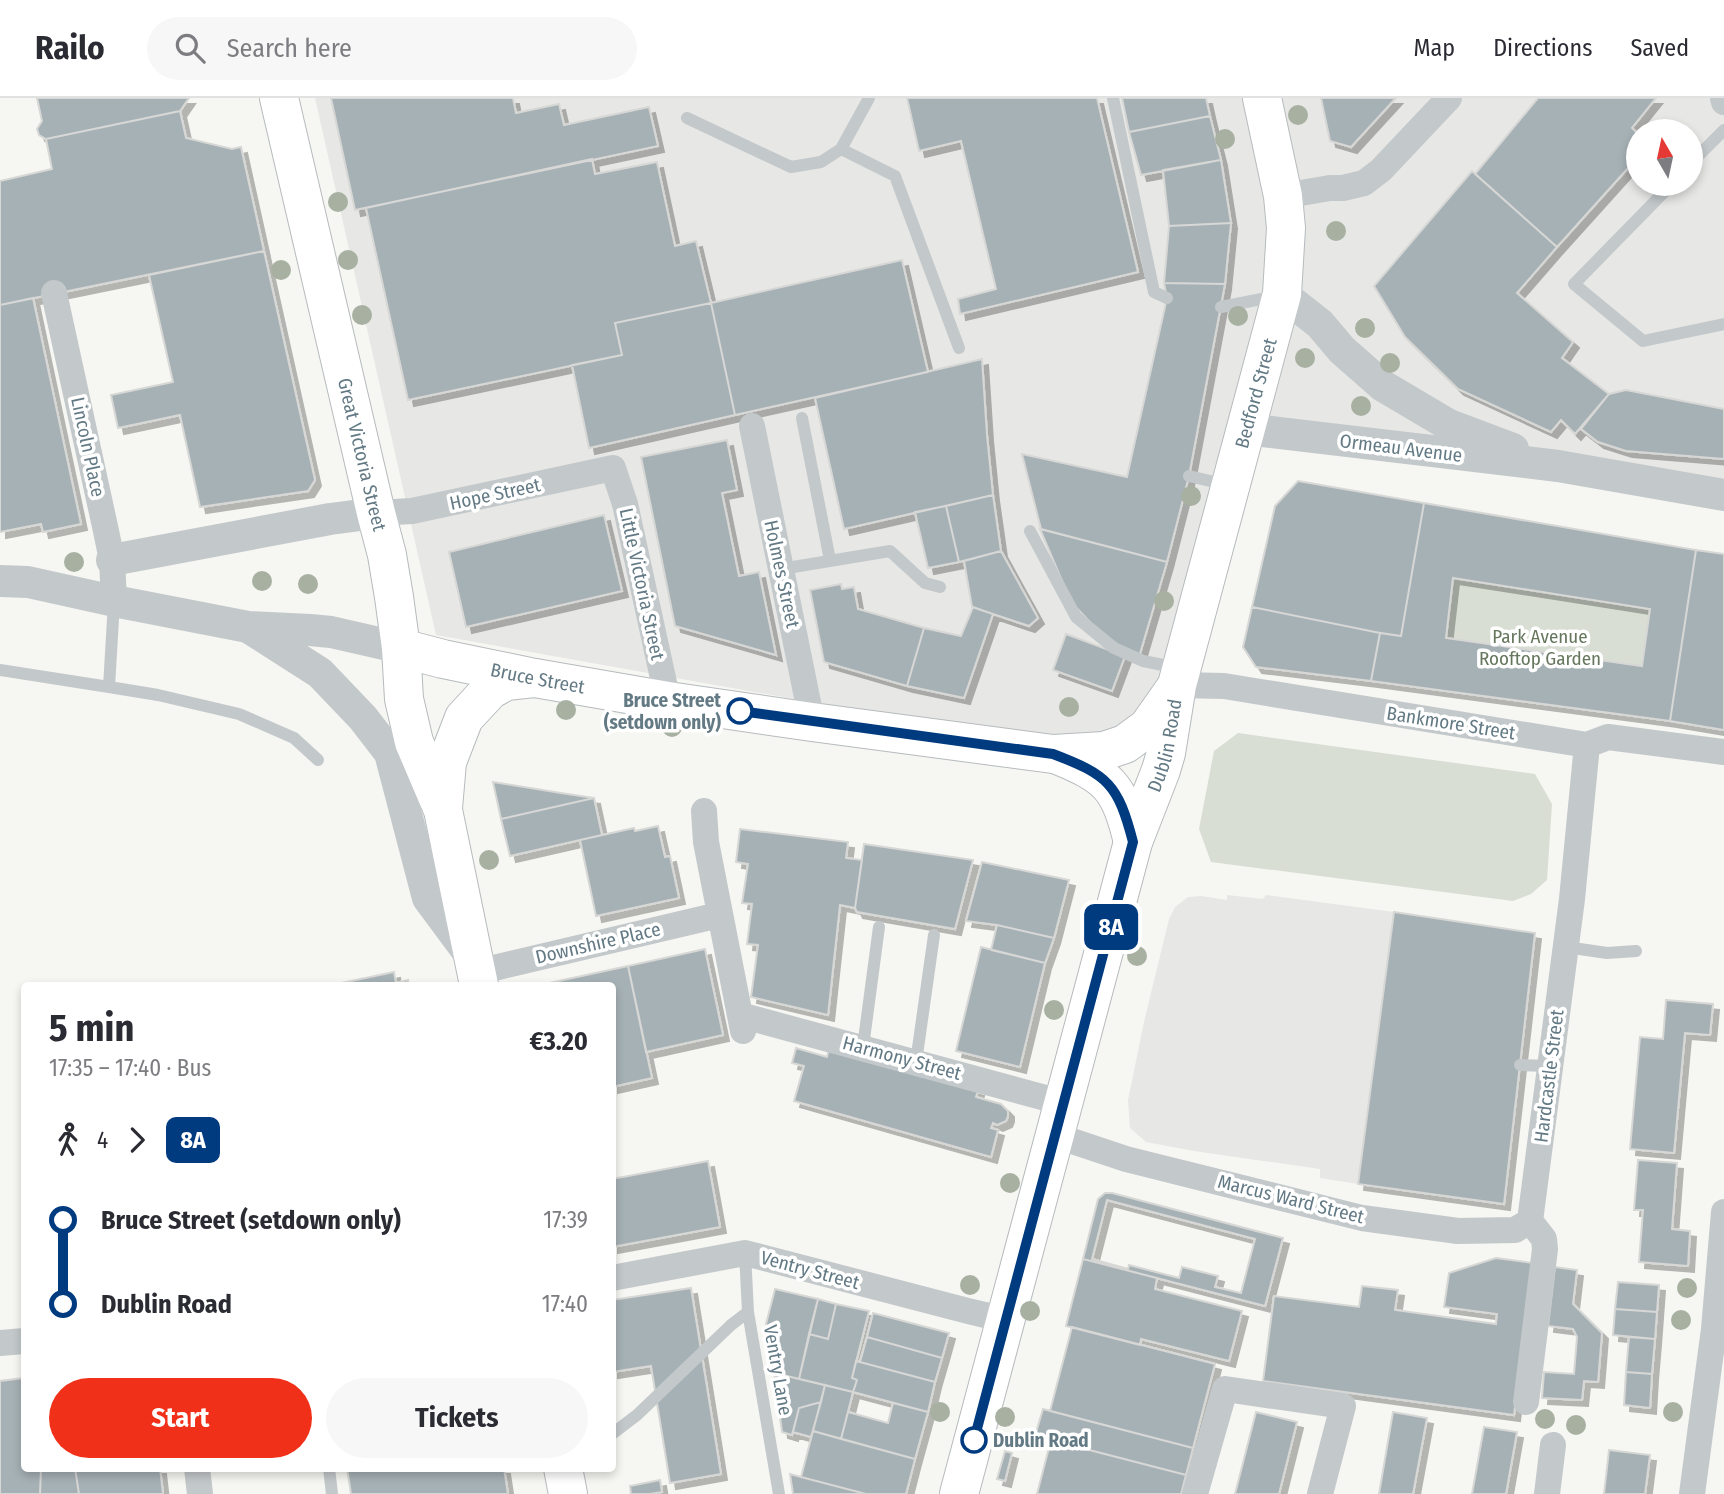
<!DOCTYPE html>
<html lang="en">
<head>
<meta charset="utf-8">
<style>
	body { margin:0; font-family:"Fira Sans Condensed",sans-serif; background:#f7f7f7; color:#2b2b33; height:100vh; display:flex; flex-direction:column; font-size:26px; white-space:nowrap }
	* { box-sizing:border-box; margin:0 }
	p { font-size:23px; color:#7c7c81 }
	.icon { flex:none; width:38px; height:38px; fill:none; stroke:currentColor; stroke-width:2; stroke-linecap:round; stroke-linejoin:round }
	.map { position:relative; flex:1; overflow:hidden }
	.panel { position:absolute; left:21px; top:884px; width:595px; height:490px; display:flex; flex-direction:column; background:#fff; border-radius:7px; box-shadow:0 4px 10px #0003 }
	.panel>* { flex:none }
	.badge { padding:0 14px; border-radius:10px; font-size:24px; line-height:46px }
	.needle { width:46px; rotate:351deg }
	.controls { position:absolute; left:1626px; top:21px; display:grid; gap:14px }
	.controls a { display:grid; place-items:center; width:77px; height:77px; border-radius:50%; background:#fff; box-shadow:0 4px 10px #0003; font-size:35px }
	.map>.badge { position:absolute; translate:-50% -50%; box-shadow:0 0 0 4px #fff }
	.legs { display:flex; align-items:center; gap:10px; height:77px; padding:0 28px; font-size:23px }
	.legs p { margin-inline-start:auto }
	.summary { display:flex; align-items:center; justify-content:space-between; height:119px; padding:0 28px }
	h1 { font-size:38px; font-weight:700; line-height:52px }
	.cta { display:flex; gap:14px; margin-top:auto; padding:14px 28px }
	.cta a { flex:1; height:80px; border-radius:42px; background:#f03018; color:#fff; font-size:28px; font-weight:700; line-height:80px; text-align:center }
	.cta a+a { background:#f7f7f7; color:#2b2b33 }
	ul { padding:0 28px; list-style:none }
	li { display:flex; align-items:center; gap:24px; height:84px; font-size:26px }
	li i { display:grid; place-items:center; width:10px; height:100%; margin:0 9px; background:currentColor }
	li i::after { content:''; width:18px; height:18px; margin:-9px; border:5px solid; border-radius:50%; background:#fff }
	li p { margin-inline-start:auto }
	li:first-child i { background:linear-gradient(#0000 50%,currentColor 0) }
	li:last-child i { background:linear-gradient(currentColor 50%,#0000 0) }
	header { display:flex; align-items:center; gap:42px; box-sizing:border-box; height:98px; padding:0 35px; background:#fff; border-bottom:2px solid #e1e1e2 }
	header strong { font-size:33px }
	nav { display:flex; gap:38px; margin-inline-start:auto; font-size:24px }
	.search { width:490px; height:63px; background:#f7f7f7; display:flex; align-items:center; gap:18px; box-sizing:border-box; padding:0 24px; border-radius:38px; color:#7c7c81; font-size:26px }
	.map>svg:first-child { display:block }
</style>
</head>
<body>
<header>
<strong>Railo</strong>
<div class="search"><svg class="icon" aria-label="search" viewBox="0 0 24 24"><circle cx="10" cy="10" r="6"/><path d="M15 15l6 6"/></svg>Search here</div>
<nav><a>Map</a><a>Directions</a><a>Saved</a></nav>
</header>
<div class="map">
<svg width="1724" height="1396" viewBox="0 0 1724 1396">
	<defs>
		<filter id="shadow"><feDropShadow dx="6" dy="6" stdDeviation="0" flood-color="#0004"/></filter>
	</defs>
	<rect width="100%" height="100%" fill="#f6f6f2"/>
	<!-- built -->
	<path fill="#e7e7e5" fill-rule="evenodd" d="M315,0H1724V397L1245,331L1148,629L1045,646L436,537ZM1638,33H1690V86H1638Z
		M1227,797L1263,801L1266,797L1394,814L1358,1086L1320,1080V1071L1194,1053L1146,1044L1130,1030L1128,1002L1144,924L1169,821L1175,809L1188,799L1201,798L1227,802Z"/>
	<!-- green -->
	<path fill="#d8ded3" d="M1453,480L1650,511L1642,568L1446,540Z
		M1238,635L1535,676L1552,706L1547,782L1531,796L1513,803L1211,764L1199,731L1214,653Z"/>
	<!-- building -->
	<path fill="#a6b1b6" stroke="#d7d7d5" stroke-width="2" fill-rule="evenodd" filter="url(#shadow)" d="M37,0H189L180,13L46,41L39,37L37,31L42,23Z
		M331,0H513L516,15L559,6L564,27L649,9L658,48L355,112Z
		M907,0H1097L1138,174L960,216L958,201L996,191L961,43L919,53Z
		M1122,0H1206L1210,18L1129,34Z
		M1321,0H1396L1351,49L1330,43Z
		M1538,0H1656L1632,30L1638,36V59L1557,149L1475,76Z
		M180,13L186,40L232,51L241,49L264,153L0,207V83L52,71L46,41Z
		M1210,18L1221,62L1141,77L1129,34Z
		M592,61L595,76L657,64L675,148L696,143L711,205L615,225L622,257L408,302L366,110Z
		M1221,62L1231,125L1169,128L1163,72Z
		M1472,73L1557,149L1517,195L1573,244L1562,260L1609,296L1575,336L1561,322L1551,334L1458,291L1405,239L1374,188Z
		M1231,125L1225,186L1164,185L1169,128Z
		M264,153L315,382L308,393L200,409L180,317L118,330L111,297L173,284L149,177Z
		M902,162L928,274L735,317L711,205Z
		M1164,185L1225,186L1189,378L1167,464L1041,431L1022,356L1127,379L1167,200Z
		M33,200L81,426L43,434L41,426L0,434V207Z
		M711,205L735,317L589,350L572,267L622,257L615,225Z
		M982,261L987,337L993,397L844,431L815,300Z
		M1626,292L1724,311V361L1626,353L1598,344L1581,331L1609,296Z
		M727,342L737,392L722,395L739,478L759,474L776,557L675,528L641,359Z
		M1298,383L1424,405L1401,538L1380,535L1252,509L1275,408Z
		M993,397L1001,453L959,464L946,408Z
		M1424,405L1696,452L1670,623L1371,583L1380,535L1401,538ZM1453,480L1650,511L1642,568L1446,540Z
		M946,408L959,464L928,470L915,414Z
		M604,417L622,493L466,529L449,454Z
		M1040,431L1167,464L1139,559L1102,537L1071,504Z
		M1696,452L1724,456V632L1670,623Z
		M1001,453L1038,520L1029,528L972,509L964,463Z
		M841,486L842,491L854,489L858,511L924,530L907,588L824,564L810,492Z
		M973,509L993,516L964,600L907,588L924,530L961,538Z
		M1252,509L1380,535L1371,583L1256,569L1243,549Z
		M1066,536L1125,558L1112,593L1053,572Z
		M493,684L561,695L594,700L501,721Z
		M594,700L602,737L510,758L501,721Z
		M658,728L665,759L670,758L679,800L596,818L580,742L634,730L635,733Z
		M740,731L848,744L846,760L862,762L855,810L840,807L828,917L751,899L758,847L747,846L752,806L742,805L748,766L736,764Z
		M864,746L973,762L955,831L857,814L855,810Z
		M982,764L1069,782L1054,840L997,827L966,823Z
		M1394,814L1535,835L1504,1106L1358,1086Z
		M997,827L1054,840L1045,865L991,852Z
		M981,849L1045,865L1020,969L956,953Z
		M705,851L723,937L646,954L628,868Z
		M628,868L652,980L612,989V887H540Z
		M394,874L396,885L408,882L409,887H332Z
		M1666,902L1713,906L1710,937L1685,935L1674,1055L1630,1051L1640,939L1663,941Z
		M796,950L827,959L829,951L978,992L976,999L1001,1006L1008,1013V1018L1006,1023L997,1027L993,1025L991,1030L998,1032L991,1059L794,1003L804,968L792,965Z
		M1638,1062L1677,1065L1672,1131L1690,1133L1688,1168L1639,1164L1643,1112H1634Z
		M708,1063L720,1129L612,1149V1081Z
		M1105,1095H1112L1283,1140L1265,1208L1083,1161L1098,1101Z
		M1107,1102L1255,1141L1241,1195L1215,1189L1218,1178L1182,1169L1179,1180L1129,1167L1128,1171L1092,1161Z
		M1496,1160L1533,1165L1514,1317L1263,1283L1274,1198L1359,1209L1362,1188L1398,1192L1395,1212L1496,1226L1497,1216L1444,1209L1449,1175Z
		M1083,1161L1157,1180L1155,1191L1242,1213L1229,1263L1141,1241L1140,1247L1066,1228Z
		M1555,1169L1577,1172L1573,1206L1602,1235L1598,1284L1584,1283L1582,1302L1542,1300L1544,1274L1574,1276L1577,1239L1573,1231L1548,1228Z
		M1618,1184L1659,1187L1657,1214L1615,1211Z
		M691,1190L721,1376L670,1385L651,1268L612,1274V1202Z
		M775,1191L818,1201L799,1281L774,1275L766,1226Z
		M818,1201L836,1206L828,1241L809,1236Z
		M836,1206L869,1213L852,1280L857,1282L853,1294L799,1281L809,1236L828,1241Z
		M1615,1211L1657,1214L1655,1241L1613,1237Z
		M873,1215L949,1235L942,1260L867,1239Z
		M1072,1229L1215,1266L1193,1350L1050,1313Z
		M867,1239L942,1260L935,1284L860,1264Z
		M1629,1239L1655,1241L1652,1276L1626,1274Z
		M856,1263L935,1284L928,1314L853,1294L857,1282L852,1280Z
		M1626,1274L1652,1276L1650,1310L1624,1307Z
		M774,1275L825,1287L821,1304L799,1310L792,1337L782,1334Z
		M24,1280V1370H41L40,1396H0V1283Z
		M825,1287L853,1294L841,1341L813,1333Z
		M821,1304L811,1339L793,1334L799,1310Z
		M893,1305L928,1314L915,1361L841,1341L848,1314L888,1325Z
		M1043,1311L1193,1350L1186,1377L1035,1338Z
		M1256,1314L1297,1324L1279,1396H1235Z
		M1393,1314L1427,1320L1413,1396H1379Z
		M1484,1329L1517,1334L1506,1396H1472Z
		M813,1333L915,1361L906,1396H866L801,1379Z
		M1051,1342L1186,1377L1181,1396H1037Z
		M1609,1352L1650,1357L1645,1396H1604Z
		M1005,1353L1012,1355L1005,1383L997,1381Z
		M41,1370H75L79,1396H40Z
		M75,1370H160L163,1396H79Z
		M347,1370H504L508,1396H351Z
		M790,1376L801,1379L866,1396H793Z
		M660,1382L662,1394L650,1396H631L630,1388Z"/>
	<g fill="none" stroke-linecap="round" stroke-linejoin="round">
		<defs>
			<g id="primary">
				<path id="s1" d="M279,0L376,415L387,457L394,499L401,550L404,601L414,644L443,712L479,887"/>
				<path id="s2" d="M401,550L443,561L535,580L668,603L812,624L1053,656L1104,653L1125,646L1148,629L1174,592"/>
				<path d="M1055,656C1109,678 1119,687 1133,744"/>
				<path d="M443,710L447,664L464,620L490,592L506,583L534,580"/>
				<path d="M563,1370L568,1396"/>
				<path id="s3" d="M959,1396L1133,744L1161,672L1166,655L1177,587L1282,196L1286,130L1283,98L1262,0"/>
			</g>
		</defs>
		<!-- primary casing -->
		<use href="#primary" stroke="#b6bbbe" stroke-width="40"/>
		<!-- service -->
		<path stroke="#c3c8ca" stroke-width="12" d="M1113,0L1154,194L1167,200
			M687,20L791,69L821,64L841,51L895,78L959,250
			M841,51L869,0
			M1690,66L1724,32
			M1672,86L1574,186L1643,243L1724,226
			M1221,209L1276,198
			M802,320L830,462
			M1189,378L1227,387
			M1030,433L1076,519L1114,550L1143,563L1178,570
			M781,471L890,453L925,485L940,489
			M0,572L109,589L114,504
			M109,589L158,597L239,616L294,640L318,662
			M1566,849L1607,855L1636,853
			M863,949L879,829
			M916,964L934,837
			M1520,967L1551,968
			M745,1155L748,1214L779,1396
			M612,1336L637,1317L731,1227L748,1214
			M329,1370L332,1396"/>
		<!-- minor -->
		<path stroke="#c3c8ca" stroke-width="26" d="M1723,0L1724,4
			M1283,98L1330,90H1343L1364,85L1381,72L1449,0
			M54,195L106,433L112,462L114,503
			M752,328L812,624
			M376,415L412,413L613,370L625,406L668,603
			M1177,587L1224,588L1587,647L1608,639L1724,654
			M704,713L706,744L743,933
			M477,874L719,817
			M740,917L1064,1005
			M1055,1035L1072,1043L1126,1061L1362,1120L1458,1133L1515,1132L1530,1123
			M612,1180L745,1155L968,1213L1006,1222
			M0,1245L24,1243
			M1526,1304L1545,1151L1544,1141L1530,1123L1572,801L1587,647
			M197,1370L200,1396
			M1195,1396L1225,1291L1343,1308L1320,1396
			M1547,1396L1553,1347
			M1692,1396L1714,1231L1724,1114"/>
		<!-- tertiary -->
		<path stroke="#c3c8ca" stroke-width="32" d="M1282,196L1320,226L1342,252L1383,288L1449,327L1513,351
			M1245,331L1558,368L1724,397
			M112,462L330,421L376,415
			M0,483L28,484L114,503L248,529L310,532L331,534L401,550
			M248,529L320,575L363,620L390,655L428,800L471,858"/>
		<!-- primary -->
		<use href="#primary" stroke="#fff" stroke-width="38"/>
	</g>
	<!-- trees -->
	<g fill="#a7b0a1">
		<circle cx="1298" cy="17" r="10"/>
		<circle cx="1225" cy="41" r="10"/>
		<circle cx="338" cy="104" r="10"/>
		<circle cx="1336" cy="133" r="10"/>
		<circle cx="348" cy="162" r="10"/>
		<circle cx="281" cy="172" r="10"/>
		<circle cx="362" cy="217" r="10"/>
		<circle cx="1238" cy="218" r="10"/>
		<circle cx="1365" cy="230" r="10"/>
		<circle cx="1305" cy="260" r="10"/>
		<circle cx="1390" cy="265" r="10"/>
		<circle cx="1361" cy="308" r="10"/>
		<circle cx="1191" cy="398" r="10"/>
		<circle cx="74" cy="464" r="10"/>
		<circle cx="262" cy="483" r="10"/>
		<circle cx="308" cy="486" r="10"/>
		<circle cx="1164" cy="503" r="10"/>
		<circle cx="1069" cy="609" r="10"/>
		<circle cx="566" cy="612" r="10"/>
		<circle cx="672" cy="629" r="10"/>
		<circle cx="489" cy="762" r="10"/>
		<circle cx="1137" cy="858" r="10"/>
		<circle cx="1054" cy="912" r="10"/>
		<circle cx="1010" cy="1085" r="10"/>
		<circle cx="970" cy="1187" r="10"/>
		<circle cx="1687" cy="1190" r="10"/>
		<circle cx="1030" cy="1213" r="10"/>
		<circle cx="1681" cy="1222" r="10"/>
		<circle cx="940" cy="1314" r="10"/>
		<circle cx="1673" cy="1314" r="10"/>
		<circle cx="1005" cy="1319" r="10"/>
		<circle cx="1545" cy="1321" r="10"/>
		<circle cx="1576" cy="1327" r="10"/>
	</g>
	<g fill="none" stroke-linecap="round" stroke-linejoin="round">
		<defs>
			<path id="line-1" d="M740,613L1053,656C1108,677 1118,686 1133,744L974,1342"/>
		</defs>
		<!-- line-1 casing -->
		<use href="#line-1" stroke="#fff" stroke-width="16"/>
		<!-- line-1 -->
		<use href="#line-1" stroke="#003b80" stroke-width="10"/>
	</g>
	<!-- markers -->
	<g fill="#fff" stroke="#003b80" stroke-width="3.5">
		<circle cx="740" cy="613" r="12"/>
		<circle cx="974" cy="1342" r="12"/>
	</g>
	<g text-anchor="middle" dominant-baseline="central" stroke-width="7" stroke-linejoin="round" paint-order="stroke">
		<!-- street labels -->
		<g font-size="19" fill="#637a85" stroke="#fff">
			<text stroke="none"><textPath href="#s3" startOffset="1141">Bedford Street</textPath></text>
			<text transform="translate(88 349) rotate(78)">Lincoln Place</text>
			<text transform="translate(1401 350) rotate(7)">Ormeau Avenue</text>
			<text stroke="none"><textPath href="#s1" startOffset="366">Great Victoria Street</textPath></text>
			<text transform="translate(495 396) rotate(-12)">Hope Street</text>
			<text transform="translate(782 476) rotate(78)">Holmes Street</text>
			<text transform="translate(642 486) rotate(78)">Little Victoria Street</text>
			<text stroke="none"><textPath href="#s2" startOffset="140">Bruce Street</textPath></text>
			<text transform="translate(1451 625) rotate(9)">Bankmore Street</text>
			<text stroke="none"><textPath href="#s3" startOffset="777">Dublin Road</textPath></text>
			<text transform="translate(598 845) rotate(-13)">Downshire Place</text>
			<text transform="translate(902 960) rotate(15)">Harmony Street</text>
			<text transform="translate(1549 978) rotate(-83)">Hardcastle Street</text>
			<text transform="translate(1291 1101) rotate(14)">Marcus Ward Street</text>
			<text transform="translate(810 1172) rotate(15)">Ventry Street</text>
			<text transform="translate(778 1272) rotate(80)">Ventry Lane</text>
		</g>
		<!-- park labels -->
		<g font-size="19" fill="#66775e" stroke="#fff">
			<text x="1540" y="538">Park Avenue<tspan x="1540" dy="22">Rooftop Garden</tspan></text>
		</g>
		<!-- stop labels -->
		<g font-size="19" font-weight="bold" fill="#637a85" stroke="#fff" text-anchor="end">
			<text x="721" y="602">Bruce Street<tspan x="721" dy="22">(setdown only)</tspan></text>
			<text x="993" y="1342" text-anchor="start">Dublin Road</text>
		</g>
	</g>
</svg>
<div class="controls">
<a><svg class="needle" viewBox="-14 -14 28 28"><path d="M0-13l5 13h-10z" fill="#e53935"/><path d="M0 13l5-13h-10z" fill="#7c7c81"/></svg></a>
</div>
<b class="badge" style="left:1111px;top:829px;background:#003b80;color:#fff">8A</b>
<section class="panel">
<div class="summary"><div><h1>5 min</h1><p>17:35 – 17:40 · Bus</p></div><b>€3.20</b></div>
<div class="legs"><svg class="icon" aria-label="walk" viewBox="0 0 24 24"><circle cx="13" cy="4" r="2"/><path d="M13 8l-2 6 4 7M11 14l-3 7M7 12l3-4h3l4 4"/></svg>4<svg class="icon" aria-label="forward" viewBox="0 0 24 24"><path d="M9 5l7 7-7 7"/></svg><b class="badge" style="background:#003b80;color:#fff">8A</b></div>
<ul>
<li><i style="color:#003b80"></i><b>Bruce Street (setdown only)</b><p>17:39</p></li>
<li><i style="color:#003b80"></i><b>Dublin Road</b><p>17:40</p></li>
</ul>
<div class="cta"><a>Start</a><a>Tickets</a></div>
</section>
</div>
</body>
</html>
